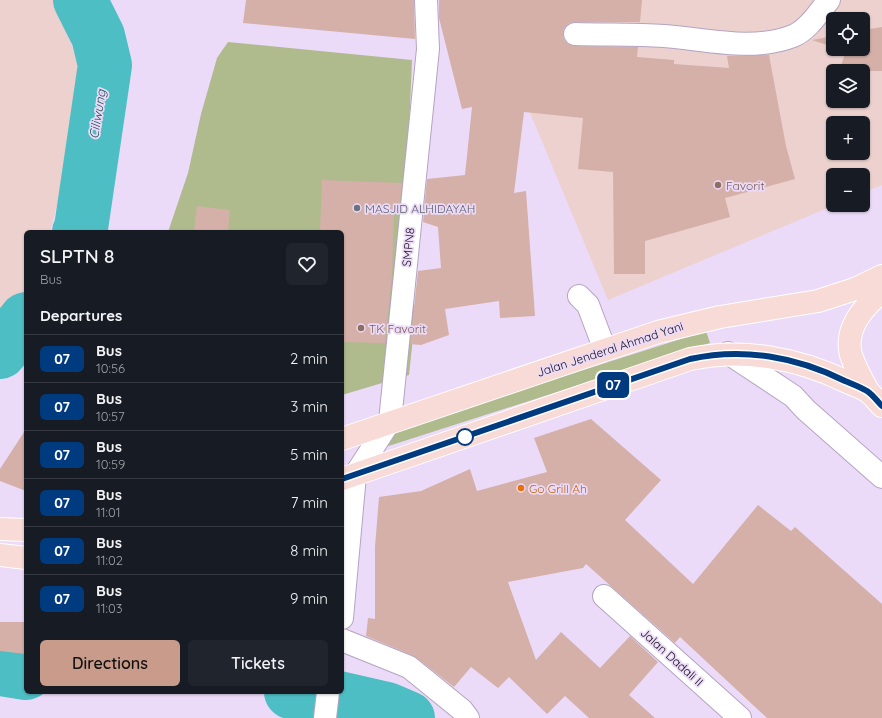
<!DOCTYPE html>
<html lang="en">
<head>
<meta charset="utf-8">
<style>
	body { margin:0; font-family:Quicksand,sans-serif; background:#20242c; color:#f1f3f6; height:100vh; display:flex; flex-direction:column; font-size:15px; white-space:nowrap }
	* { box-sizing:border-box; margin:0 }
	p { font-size:13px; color:#9ea1a6 }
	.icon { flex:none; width:22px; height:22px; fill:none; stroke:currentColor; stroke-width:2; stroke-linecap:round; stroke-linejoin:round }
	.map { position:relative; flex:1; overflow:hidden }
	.drawer { position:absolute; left:24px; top:230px; width:320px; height:464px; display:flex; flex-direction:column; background:#171b24; border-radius:6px; box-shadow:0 1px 3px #0004 }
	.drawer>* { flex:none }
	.badge { padding:0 8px; border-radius:6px; font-size:14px; line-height:26px }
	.tools { position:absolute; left:826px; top:12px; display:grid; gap:8px }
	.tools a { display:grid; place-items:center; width:44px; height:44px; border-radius:6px; background:#171b24; box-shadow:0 1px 3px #0004; font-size:20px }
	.map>.badge { position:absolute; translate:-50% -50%; box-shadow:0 0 0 2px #fff }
	h2 { padding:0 16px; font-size:15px; line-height:36px }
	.round { display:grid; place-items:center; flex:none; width:42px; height:42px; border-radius:6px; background:#20242c }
	.headline { display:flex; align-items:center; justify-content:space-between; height:68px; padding:0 16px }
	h1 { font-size:19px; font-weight:600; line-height:30px }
	.primary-button { display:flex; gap:8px; margin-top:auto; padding:8px 16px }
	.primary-button a { flex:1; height:46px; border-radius:6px; background:#c89b8b; color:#111; font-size:16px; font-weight:600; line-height:46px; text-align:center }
	.primary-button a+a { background:#20242c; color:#f1f3f6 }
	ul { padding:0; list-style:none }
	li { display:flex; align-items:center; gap:12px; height:48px; padding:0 16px; border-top:1px solid #363941 }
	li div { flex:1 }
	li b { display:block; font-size:15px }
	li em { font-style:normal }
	li .badge { min-width:44px; font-weight:700; text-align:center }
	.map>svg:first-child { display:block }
</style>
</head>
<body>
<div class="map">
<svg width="882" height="718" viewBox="0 0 882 718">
	<rect width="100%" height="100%" fill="#ecdbf8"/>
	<!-- commercial -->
	<path fill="#ecd1cf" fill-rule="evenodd" d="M0,0H56L87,89L50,232H26V296L0,332Z
		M483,0H882V185L863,193V175H833V205H835L608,300ZM833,19H863V49H833ZM833,71H863V101H833ZM833,123H863V153H833Z"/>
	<!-- green -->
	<path fill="#afba8d" d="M228,42L412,60L407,181L415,319L409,375L342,395V232H168L188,173L201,114L217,58Z
		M706,331L710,343L373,451L366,439Z"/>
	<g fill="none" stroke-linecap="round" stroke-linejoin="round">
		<!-- river -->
		<path stroke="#4ebec5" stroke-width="54" d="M79,232L81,228L105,65L98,36L80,0
			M0,352L26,319
			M0,669L26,673
			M291,692L313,694
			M339,698L387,709L408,718"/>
	</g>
	<!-- building -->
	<path fill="#d4b0a9" d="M246,0H414L415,39L243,23Z
		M439,0H642L640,22H575L569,23L564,28L563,34L564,40L568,44L575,46L638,47L637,57L674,60V64L729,68L727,56L769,55L786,146L795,179L725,198L730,217L645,241V274H614L613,172L578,169L583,118L524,112L514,193L526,191L535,316L500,318L499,301L445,309L449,335L421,345L410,344L418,271L441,268L438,227L423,222L427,179L465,175L472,107L462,109L439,18Z
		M882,27V71H839L846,51L840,49H863V30Z
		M833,36V47L812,40Z
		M322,180L402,183L399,214L394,212L392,275L385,343L342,342V232H320Z
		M197,206L230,210L228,232H194Z
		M591,419L661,480L625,520L693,584L758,505L791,531L795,527L882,604V718H767L680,637L675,643L586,564L583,568L508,582L536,660L561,632L600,668L630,636L658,662L629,695L655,718H589L565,696L547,714L509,677L498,688L471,667L454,687L414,656L366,636L368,618L375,619V547L379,497L421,491L470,469L477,491L547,472L534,438Z
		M26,429V491L0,481V469Z
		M0,622H26V654L0,651Z"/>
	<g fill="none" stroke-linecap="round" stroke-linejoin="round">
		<defs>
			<path id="minor" d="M575,34C605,35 634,34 664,36C706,39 752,52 793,36C808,30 819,12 829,0
				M579,296L588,305L605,350
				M728,353L793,396L806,410L882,477
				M604,596L740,718
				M342,618L355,475L390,421L428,49L426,0
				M342,640L409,667L462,710L468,718
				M325,718L328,692"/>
			<path id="major" d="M868,391C862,380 855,367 851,355C844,328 864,307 882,291
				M342,439L658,332L720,317L818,301L855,289L882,276
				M342,479L690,359C743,348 797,358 845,381C852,384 860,387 867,391C873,395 877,401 882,406
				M0,529L26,530
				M0,555L26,558"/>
		</defs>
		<!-- minor casing -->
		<use href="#minor" stroke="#b4a4c0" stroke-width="24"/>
		<!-- major casing -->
		<use href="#major" stroke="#fff" stroke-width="24"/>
		<!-- minor -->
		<use href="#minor" stroke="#fff" stroke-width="22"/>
		<!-- major -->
		<use href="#major" stroke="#f8dad6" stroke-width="22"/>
	</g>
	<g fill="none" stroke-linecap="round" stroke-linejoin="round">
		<defs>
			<path id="line" d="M342,479L690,359C743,347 797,357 845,381C852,384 860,387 867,391C873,395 877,401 882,406"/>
		</defs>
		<!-- line casing -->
		<use href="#line" stroke="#fff" stroke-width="9"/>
		<!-- line -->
		<use href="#line" stroke="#003b80" stroke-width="6"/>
	</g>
	<!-- markers -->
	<g fill="#8d6e63" stroke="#ecdbf8" stroke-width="1.5">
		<circle cx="718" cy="185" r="4"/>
		<circle cx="361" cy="328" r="4"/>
	</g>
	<circle fill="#6b7280" stroke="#ecdbf8" stroke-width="1.5" cx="357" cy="208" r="4"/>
	<circle fill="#fff" stroke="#003b80" stroke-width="2" cx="465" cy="437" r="8"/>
	<circle fill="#e8710a" stroke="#ecdbf8" stroke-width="1.5" cx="521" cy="488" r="4"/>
	<g text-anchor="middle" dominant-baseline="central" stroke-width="3.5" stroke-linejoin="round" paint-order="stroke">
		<!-- education labels -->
		<g font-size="12" fill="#785e54" stroke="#ecdbf8" text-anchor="start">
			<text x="726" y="185">Favorit</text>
			<text x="369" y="328">TK Favorit</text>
		</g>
		<!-- worship labels -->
		<g font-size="12" fill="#5b616d" stroke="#ecdbf8" text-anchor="start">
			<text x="365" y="208">MASJID ALHIDAYAH</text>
		</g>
		<!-- street labels -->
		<g font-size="12" fill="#120c16" stroke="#ecdbf8">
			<text transform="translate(408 247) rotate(-84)">SMPN8</text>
			<text transform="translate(610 349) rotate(-18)">Jalan Jenderal Ahmad Yani</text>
			<text transform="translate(672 657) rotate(42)">Jalan Dadali II</text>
		</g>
		<!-- food labels -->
		<g font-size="12" fill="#c56008" stroke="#ecdbf8" text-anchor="start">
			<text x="529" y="488">Go Grill Ah</text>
		</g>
		<!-- water labels -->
		<g font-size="13" font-style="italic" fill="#205153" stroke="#ecdbf8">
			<text transform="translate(97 114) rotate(-81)">Ciliwung</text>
		</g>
	</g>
</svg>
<div class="tools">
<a><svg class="icon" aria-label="locate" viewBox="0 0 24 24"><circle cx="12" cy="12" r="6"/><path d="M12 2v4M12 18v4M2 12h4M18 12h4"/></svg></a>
<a><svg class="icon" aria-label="layers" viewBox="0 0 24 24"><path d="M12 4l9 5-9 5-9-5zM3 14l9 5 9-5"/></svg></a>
<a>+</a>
<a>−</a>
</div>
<b class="badge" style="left:613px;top:385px;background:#003b80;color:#fff">07</b>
<section class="drawer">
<div class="headline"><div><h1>SLPTN 8</h1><p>Bus</p></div><a class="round"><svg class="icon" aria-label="heart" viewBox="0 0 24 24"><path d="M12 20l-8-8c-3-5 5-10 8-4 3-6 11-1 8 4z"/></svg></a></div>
<h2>Departures</h2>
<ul>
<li><span class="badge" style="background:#003b80;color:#fff">07</span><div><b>Bus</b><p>10:56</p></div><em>2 min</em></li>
<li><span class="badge" style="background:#003b80;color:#fff">07</span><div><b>Bus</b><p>10:57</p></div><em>3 min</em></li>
<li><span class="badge" style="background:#003b80;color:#fff">07</span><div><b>Bus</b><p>10:59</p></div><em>5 min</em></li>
<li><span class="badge" style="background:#003b80;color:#fff">07</span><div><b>Bus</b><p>11:01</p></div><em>7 min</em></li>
<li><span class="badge" style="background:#003b80;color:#fff">07</span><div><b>Bus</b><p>11:02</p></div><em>8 min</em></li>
<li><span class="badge" style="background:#003b80;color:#fff">07</span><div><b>Bus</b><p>11:03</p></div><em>9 min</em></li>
</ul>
<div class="primary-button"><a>Directions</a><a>Tickets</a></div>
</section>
</div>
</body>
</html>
